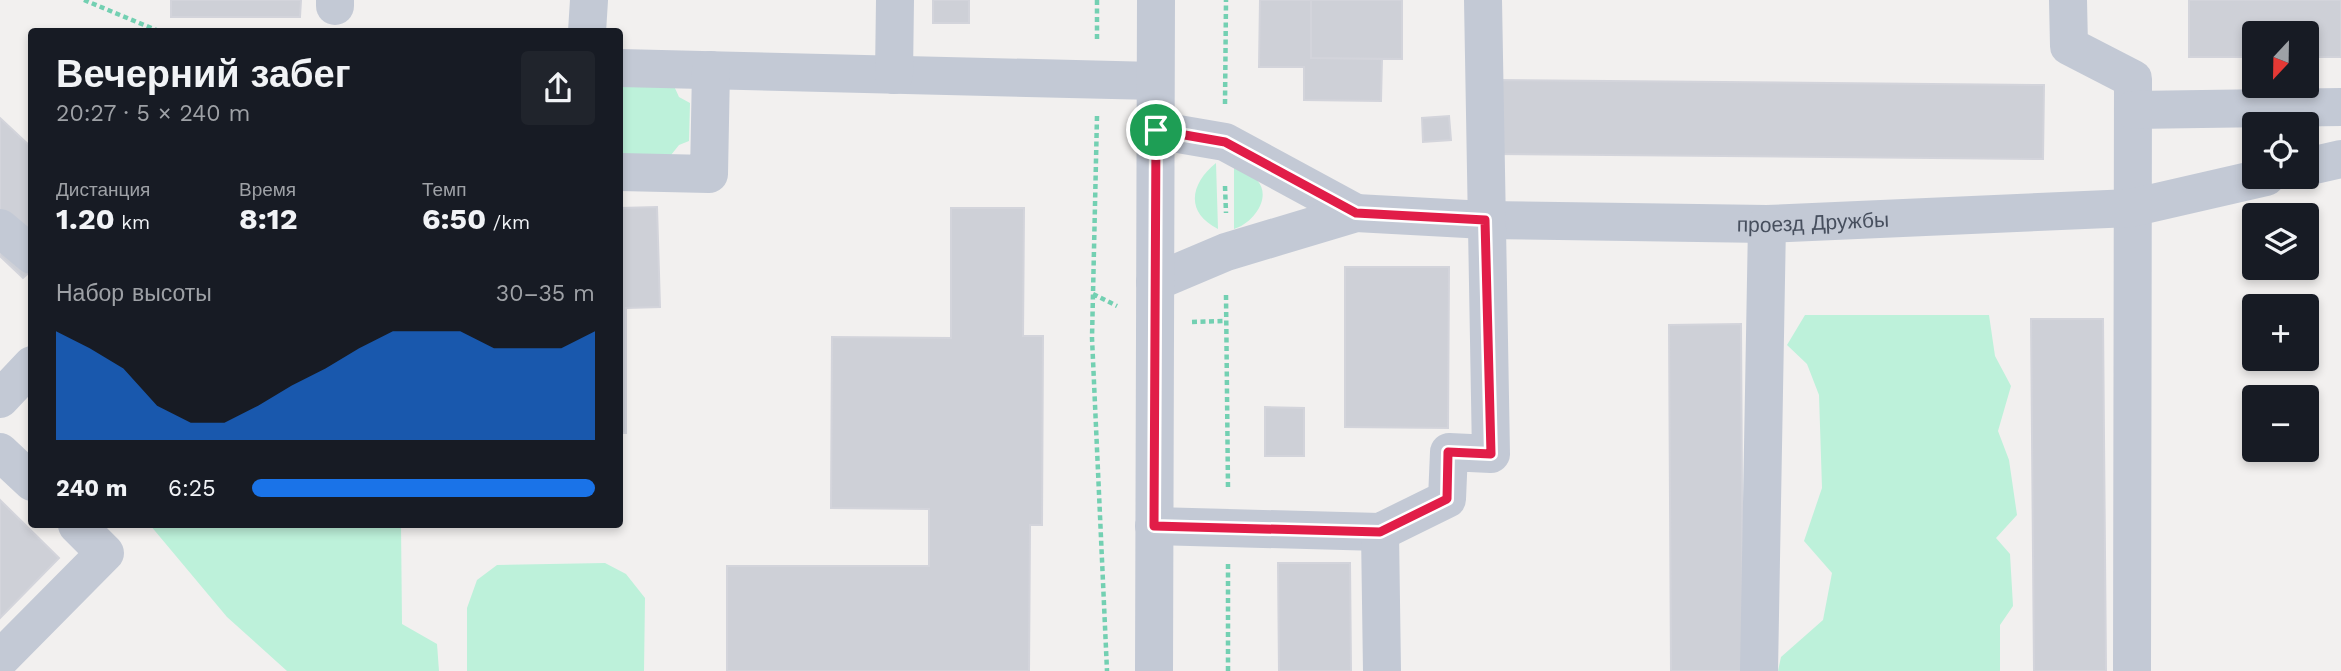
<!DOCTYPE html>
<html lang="ru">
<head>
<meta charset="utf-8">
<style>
  :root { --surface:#171b24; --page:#20242c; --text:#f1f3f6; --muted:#9ea1a6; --accent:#1a73e8 }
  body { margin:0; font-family:"Work Sans",sans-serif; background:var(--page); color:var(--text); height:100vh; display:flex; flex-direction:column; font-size:26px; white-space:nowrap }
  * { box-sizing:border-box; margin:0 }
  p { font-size:23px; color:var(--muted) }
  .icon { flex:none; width:38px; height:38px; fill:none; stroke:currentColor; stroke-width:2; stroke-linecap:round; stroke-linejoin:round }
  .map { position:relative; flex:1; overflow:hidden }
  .details { position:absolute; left:28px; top:28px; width:595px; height:500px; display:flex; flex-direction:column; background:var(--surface); border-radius:7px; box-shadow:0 4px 10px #0003 }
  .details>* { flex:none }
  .needle { width:46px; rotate:202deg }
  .buttons { position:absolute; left:2242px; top:21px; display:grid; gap:14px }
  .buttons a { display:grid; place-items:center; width:77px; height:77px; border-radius:7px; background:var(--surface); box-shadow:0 4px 10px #0003; font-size:35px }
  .pin { position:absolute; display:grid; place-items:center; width:60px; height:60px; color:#fff; margin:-30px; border:4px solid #fff; border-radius:50%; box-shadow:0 2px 7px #0007 }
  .round { display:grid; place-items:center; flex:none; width:74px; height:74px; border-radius:7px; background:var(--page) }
  .overview { display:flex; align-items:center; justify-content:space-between; height:119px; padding:0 28px }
  h1 { font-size:38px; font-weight:700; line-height:52px }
  .metrics { display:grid; grid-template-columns:repeat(3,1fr); gap:10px; height:119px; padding:7px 28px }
  .metrics div { display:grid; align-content:center }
  .metrics b { font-size:30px; font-weight:700 }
  .metrics small { font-size:19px; font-weight:400 }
  .metrics p { font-size:19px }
  .chart { height:196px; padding:14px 28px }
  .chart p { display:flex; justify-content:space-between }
  .chart svg { width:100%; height:126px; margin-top:7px; fill:var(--accent); opacity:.7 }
  ul { padding:0 28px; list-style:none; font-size:23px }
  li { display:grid; grid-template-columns:112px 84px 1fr; align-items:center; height:52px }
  li i { height:18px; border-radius:9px; background:var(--accent) }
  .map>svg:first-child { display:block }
</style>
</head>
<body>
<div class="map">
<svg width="2341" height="671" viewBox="0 0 2341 671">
  <rect width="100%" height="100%" fill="#f2f0ef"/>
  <path fill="#bdf1da" d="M620 85 674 86 679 97 690 103 689 141 679 145 671 155H620Z
    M1234 162C1241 168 1251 173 1257 180 1273 198 1252 224 1234 229Z
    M1216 163 1218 229C1184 212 1191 183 1216 163Z
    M1805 315H1989L1995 356 2011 386 1998 431 2009 460 2017 515 1996 538 2010 554 2013 606 2000 625V671H1778L1781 657 1823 620 1832 573 1804 541 1822 488 1819 395 1807 364 1787 345Z
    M150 525H401L402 624 437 644 439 671H287L227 617Z
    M605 563 626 574 645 598 644 671H467V608L477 580 497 565Z"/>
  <path fill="#ced0d7" stroke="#d3d4db" stroke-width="2" d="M171 0H301L300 17H171Z
    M933 0H969V23H933Z
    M1260 0H1311V58L1382 59 1381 101 1304 100V67H1259Z
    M1311 0H1402V59L1311 58Z
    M2189 0H2341V57H2306V33H2254V57H2189Z
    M1493 80 2044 85 2043 159 1493 154Z
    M1449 116 1451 140 1423 142 1422 118Z
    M0 118 32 148V270L23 278 0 256Z
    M657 207 660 307 626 308V433H620V208Z
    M951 208H1024L1023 336H1043L1042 525H1030L1029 671H727V566H929V509L831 508 832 337 951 338Z
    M1345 267H1449L1448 428 1345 427Z
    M2031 319H2103L2106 671H2034Z
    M1741 324 1743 671H1671L1669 325Z
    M1265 407 1304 408V456H1265Z
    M0 500 59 558 0 618Z
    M1278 563H1350L1351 671H1279Z"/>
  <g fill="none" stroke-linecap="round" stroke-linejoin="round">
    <path stroke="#73d0b2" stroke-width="4.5" stroke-dasharray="5 3.5" stroke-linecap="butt" d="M84 0 161 32
      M1097 0V40
      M1225 104 1226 0
      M1097 116 1092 338 1107 671
      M1225 186 1226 213
      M1093 294 1117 306
      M1226 295 1228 489
      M1192 322 1226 321
      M1228 671V564"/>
    <g stroke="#c3c9d5" stroke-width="38">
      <path d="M2068 0 2069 46 2133 79 2132 671"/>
      <path d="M335 6V0"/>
      <path d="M587 32 589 0"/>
      <path d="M620 68 1155 81"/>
      <path d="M894 75 895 0"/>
      <path d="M2133 110 2341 107"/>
      <path d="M1155 130 1225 142 1356 213"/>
      <path d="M2306 167 2341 159"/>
      <path d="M620 172 709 174 711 70"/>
      <path d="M0 228 32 255"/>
      <path id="s1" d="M1155 282 1226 252 1356 213 1485 220 1767 224 2131 208 2266 177"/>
      <path d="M0 399 32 365"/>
      <path d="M0 452 32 482"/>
      <path d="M1154 526 1380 532 1447 499 1449 452 1491 454 1483 0"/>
      <path d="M1380 532 1382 671"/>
      <path d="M0 659 105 553 77 525"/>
      <path d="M1154 671 1156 0"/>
      <path d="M1759 671 1767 224"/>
    </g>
  </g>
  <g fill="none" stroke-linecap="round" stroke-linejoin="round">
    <defs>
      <path id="route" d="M1156 130 1225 142 1356 213 1485 220 1491 454 1448 452 1447 499 1380 532 1154 526Z"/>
    </defs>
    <use href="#route" stroke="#fff" stroke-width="14"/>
    <use href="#route" stroke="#e11d48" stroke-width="9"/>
  </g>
  <g text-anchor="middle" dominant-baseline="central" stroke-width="5" stroke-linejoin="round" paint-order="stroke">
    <g font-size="21" fill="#474f5e" stroke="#fff">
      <text stroke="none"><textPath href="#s1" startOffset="670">проезд Дружбы</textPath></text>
    </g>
  </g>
</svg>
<div class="buttons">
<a><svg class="needle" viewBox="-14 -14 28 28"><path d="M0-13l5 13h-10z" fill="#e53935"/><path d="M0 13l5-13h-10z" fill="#9ea1a6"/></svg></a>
<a><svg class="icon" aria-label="locate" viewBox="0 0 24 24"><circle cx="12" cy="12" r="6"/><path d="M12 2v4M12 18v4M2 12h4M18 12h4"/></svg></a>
<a><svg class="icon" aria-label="layers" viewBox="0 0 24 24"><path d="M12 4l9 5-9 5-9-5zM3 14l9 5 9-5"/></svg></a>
<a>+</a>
<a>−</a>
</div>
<div class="pin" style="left:1156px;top:130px;background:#1e9e55"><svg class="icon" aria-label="arrive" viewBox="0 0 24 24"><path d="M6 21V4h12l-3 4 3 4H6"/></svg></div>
<section class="details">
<div class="overview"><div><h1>Вечерний забег</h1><p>20:27 · 5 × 240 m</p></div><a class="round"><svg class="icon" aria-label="share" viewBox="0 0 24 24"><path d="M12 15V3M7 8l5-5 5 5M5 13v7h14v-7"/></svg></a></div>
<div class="metrics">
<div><p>Дистанция</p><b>1.20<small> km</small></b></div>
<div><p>Время</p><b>8:12</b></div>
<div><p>Темп</p><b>6:50<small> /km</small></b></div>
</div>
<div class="chart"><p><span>Набор высоты</span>30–35 m</p>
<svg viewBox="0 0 160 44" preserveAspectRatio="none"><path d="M0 44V6L10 12L20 19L30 32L40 38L50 38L60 32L70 25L80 19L90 12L100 6L110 6L120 6L130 12L140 12L150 12L160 6V44z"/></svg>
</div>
<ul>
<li><b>240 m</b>6:25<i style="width:100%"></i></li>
</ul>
</section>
</div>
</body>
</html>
